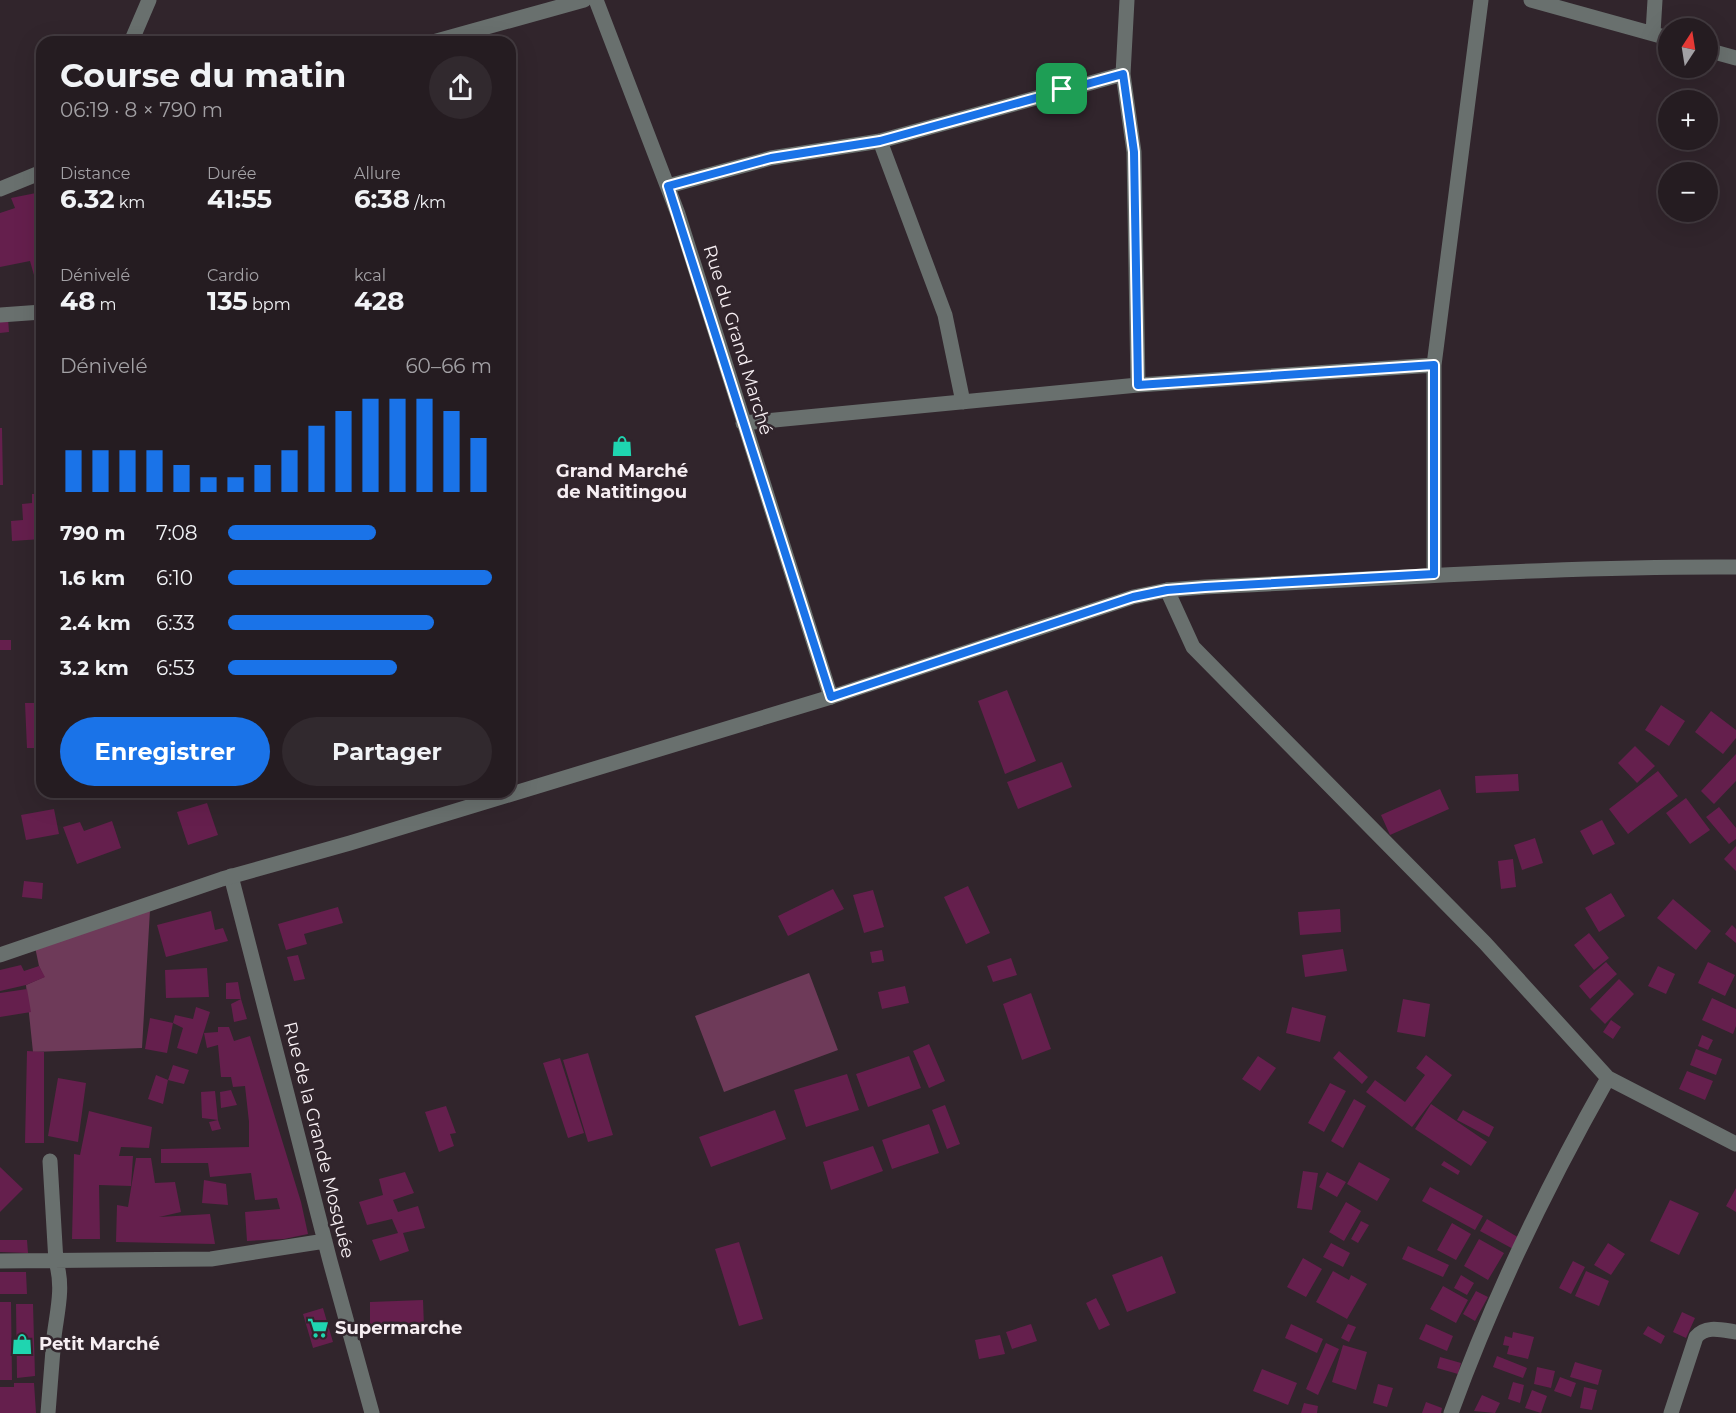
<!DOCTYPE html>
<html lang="fr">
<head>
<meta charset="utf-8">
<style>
  :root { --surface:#251c21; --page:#31292e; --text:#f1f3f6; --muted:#a3a1a5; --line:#423a3f; --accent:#1a73e8 }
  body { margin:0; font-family:Montserrat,sans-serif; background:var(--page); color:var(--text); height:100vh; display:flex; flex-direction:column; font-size:22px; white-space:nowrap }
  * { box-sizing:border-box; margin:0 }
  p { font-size:20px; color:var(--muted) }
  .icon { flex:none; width:33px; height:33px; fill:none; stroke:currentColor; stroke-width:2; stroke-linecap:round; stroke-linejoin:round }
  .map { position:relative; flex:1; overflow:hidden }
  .side { position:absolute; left:36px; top:36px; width:480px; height:762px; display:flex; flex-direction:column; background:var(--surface); border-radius:18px; box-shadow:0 6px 24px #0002,0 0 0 2px var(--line) }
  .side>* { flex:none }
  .needle { width:39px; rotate:12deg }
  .fabs { position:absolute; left:1658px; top:18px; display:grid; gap:12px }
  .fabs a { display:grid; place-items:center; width:60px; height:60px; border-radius:50%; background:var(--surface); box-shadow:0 6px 24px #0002,0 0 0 2px var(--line); font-size:30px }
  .pin { position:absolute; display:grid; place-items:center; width:51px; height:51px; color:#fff; margin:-26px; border-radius:12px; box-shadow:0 3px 9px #0006 }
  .round { display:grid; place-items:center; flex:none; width:63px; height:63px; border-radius:32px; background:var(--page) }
  .headline { display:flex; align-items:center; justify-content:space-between; height:102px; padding:0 24px }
  h1 { font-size:33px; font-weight:700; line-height:45px }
  .stats { display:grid; grid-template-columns:repeat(3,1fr); gap:9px; height:102px; padding:6px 24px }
  .stats div { display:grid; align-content:center }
  .stats b { font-size:26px; font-weight:700 }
  .stats small { font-size:16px; font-weight:400 }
  .stats p { font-size:16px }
  .chart { height:168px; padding:12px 24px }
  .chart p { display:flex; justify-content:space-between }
  .chart svg { width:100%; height:108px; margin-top:6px; stroke:var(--accent); stroke-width:6 }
  .button { display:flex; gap:12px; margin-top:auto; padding:12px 24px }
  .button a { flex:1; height:69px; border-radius:36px; background:var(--accent); color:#fff; font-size:24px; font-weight:700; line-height:69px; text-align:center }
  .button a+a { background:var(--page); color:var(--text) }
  ul { padding:0 24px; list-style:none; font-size:20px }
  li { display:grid; grid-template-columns:96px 72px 1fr; align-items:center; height:45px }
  li i { height:15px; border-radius:8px; background:var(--accent) }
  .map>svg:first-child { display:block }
</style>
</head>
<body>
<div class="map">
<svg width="1736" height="1413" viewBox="0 0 1736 1413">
  <rect width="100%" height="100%" fill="#31252c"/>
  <path fill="#6e3a59" d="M150 910 142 1048 33 1052 26 985 44 977 39 966 35 947Z
    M809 973 838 1050 724 1092 695 1016Z"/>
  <path fill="#651f4d" d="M36 193 42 213V289H38L30 261 0 267V213L15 208 11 198Z
    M0 318H8L9 332 0 333Z
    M0 428H2L3 485H0Z
    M32 494H42V539L12 541 11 521 23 520 22 504 32 503Z
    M0 640H11V650H0Z
    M36 640H42V659H36Z
    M1007 690 1036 761 1005 774 978 701Z
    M25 703H42V748H27Z
    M1661 705 1685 721 1669 746 1645 730Z
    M1711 711 1736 730V738L1723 754 1695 732Z
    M1635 746 1655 766 1637 783 1618 763Z
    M1736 754V781L1714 804 1701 791Z
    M1062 762 1072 787 1018 809 1007 782Z
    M1658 771 1678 796 1628 834 1609 809Z
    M1518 774 1519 791 1476 793 1475 776Z
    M1440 789 1449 809 1390 835 1381 815Z
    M1686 798 1710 830 1690 844 1666 813Z
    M207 803 218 835 188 845 177 812Z
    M1719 807 1736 828V839L1729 844 1706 817Z
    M54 809 59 834 26 840 21 815Z
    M1602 820 1615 844 1593 855 1580 831Z
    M112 821 121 848 77 864 63 827 80 822 84 831Z
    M1535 838 1543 863 1522 870 1514 845Z
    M1736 846V871L1724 859Z
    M1513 859 1516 887 1501 889 1498 861Z
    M24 881 43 883 42 899 22 897Z
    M968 886 990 933 966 944 944 897Z
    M833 889 844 909 788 936 778 916Z
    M873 890 884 927 864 933 853 895Z
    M1611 893 1625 916 1599 932 1585 908Z
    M1673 899 1711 931 1696 950 1657 918Z
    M338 907 343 923 304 934 307 944 286 950 278 924Z
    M1340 909 1341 932 1300 935 1298 912Z
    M211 911 215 930 223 928 228 941 166 957 157 925Z
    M1732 925 1736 929V943L1725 934Z
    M1589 933 1609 958 1594 970 1574 945Z
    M1343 949 1347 971 1305 977 1302 955Z
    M882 950 884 961 872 963 870 952Z
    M298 955 305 979 294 981 287 957Z
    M1011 958 1017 975 993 982 987 966Z
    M1606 962 1617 974 1590 999 1579 986Z
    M1708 962 1735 975 1725 996 1698 983Z
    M21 965 24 971 39 966 45 977 26 985 0 991V970Z
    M1658 966 1675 974 1666 994 1648 986Z
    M207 968 209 997 166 998 165 970Z
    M1619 979 1634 994 1605 1024 1590 1009Z
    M238 982 241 999H226V983Z
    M905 986 909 1003 882 1009 878 992Z
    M27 989 31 1012 0 1017V993Z
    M1031 993 1051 1049 1022 1060 1003 1004Z
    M1712 998 1736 1009V1026L1733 1034 1702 1020Z
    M241 999 247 1019 234 1022 231 1004Z
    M1403 999 1430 1004 1425 1037 1397 1032Z
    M196 1007 210 1012 197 1054 177 1048 183 1028 173 1023 175 1015 193 1019Z
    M1292 1007 1326 1016 1320 1042 1286 1033Z
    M150 1018 173 1023 167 1053 145 1049Z
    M1611 1020 1621 1027 1613 1039 1603 1032Z
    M218 1027H229L234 1041 250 1036 301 1202 308 1234 284 1239 247 1241 245 1212 280 1209 277 1198 255 1200 251 1173 210 1177 208 1163H161V1149L249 1147V1122L245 1086 233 1087 231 1077H221L218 1045 207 1048 204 1033 218 1032Z
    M1702 1035 1713 1040 1708 1050 1698 1046Z
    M929 1044 945 1081 929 1088 913 1051Z
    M1696 1049 1722 1059 1716 1075 1690 1065Z
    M27 1051 44 1052V1143H25Z
    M1339 1051 1368 1077 1362 1084 1333 1058Z
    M588 1053 613 1135 588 1142 563 1060Z
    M1426 1055 1452 1075 1412 1127 1366 1092 1375 1080 1405 1102 1425 1075 1416 1068Z
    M909 1056 921 1088 868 1107 856 1074Z
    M1258 1056 1276 1068 1260 1091 1242 1079Z
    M560 1058 584 1133 568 1138 543 1063Z
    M173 1065 189 1070 184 1084 168 1080Z
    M1687 1071 1713 1081 1705 1100 1679 1089Z
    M847 1074 859 1110 806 1127 794 1090Z
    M156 1075 168 1080 163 1104 148 1099Z
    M58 1078 86 1083 78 1142 48 1136Z
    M1330 1083 1346 1091 1324 1132 1308 1123Z
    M231 1090 237 1105 221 1108 220 1092Z
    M215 1091 218 1120 221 1129 212 1131 209 1122 218 1120 202 1118 201 1092Z
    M1354 1099 1366 1106 1343 1148 1331 1141Z
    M1431 1104 1487 1142 1471 1166 1415 1129Z
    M945 1105 960 1144 947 1149 932 1110Z
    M446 1106 456 1133 450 1134 454 1146 439 1152 425 1112Z
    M775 1110 786 1139 711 1167 699 1137Z
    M1463 1110 1494 1127 1489 1137 1457 1120Z
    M89 1111 152 1127 149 1148 121 1147 119 1156H133L131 1186 99 1185 100 1239H72L74 1154 80 1155Z
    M929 1124 939 1153 892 1169 882 1140Z
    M873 1146 883 1171 831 1190 823 1162Z
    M136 1158H151L155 1183 175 1182 181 1212 159 1217 210 1214 215 1244 116 1242 117 1205 128 1207Z
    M1444 1161 1460 1171 1458 1175 1441 1165Z
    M1359 1162 1390 1179 1377 1201 1347 1184Z
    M0 1167 23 1189 0 1212Z
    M1303 1171 1318 1173 1312 1210 1297 1208Z
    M405 1172 414 1193 393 1200 398 1212 418 1206 425 1228 403 1233 409 1251 380 1261 372 1240 398 1233 392 1219 367 1225 359 1202 383 1195 379 1179Z
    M1327 1172 1346 1182 1337 1197 1319 1187Z
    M204 1180 226 1184 228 1205 202 1203Z
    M1430 1187 1483 1216 1475 1230 1422 1201Z
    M1736 1188V1212L1726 1206Z
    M1670 1200 1699 1213 1679 1255 1650 1241Z
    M1346 1202 1361 1211 1344 1241 1329 1232Z
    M1487 1219 1521 1239 1515 1250 1480 1231Z
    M1361 1221 1369 1225 1358 1243 1351 1239Z
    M1452 1223 1471 1234 1456 1260 1437 1250Z
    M1479 1239 1504 1253 1488 1280 1464 1266Z
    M0 1240H27L28 1253 0 1252Z
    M739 1242 763 1319 739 1326 715 1249Z
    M1331 1243 1350 1253 1343 1267 1323 1257Z
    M1608 1243 1625 1254 1611 1275 1594 1265Z
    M1408 1246 1449 1265 1443 1277 1402 1259Z
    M1162 1256 1176 1293 1127 1312 1112 1275Z
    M1303 1258 1322 1269 1306 1297 1287 1287Z
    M1573 1261 1585 1267 1571 1294 1559 1288Z
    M1333 1271 1349 1280 1351 1275 1367 1284 1347 1319 1316 1302Z
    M1586 1271 1609 1281 1599 1306 1575 1296Z
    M0 1272H26L27 1294H0Z
    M1461 1275 1474 1283 1467 1295 1454 1288Z
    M1443 1286 1468 1300 1456 1323 1430 1309Z
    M1476 1291 1488 1297 1475 1321 1463 1314Z
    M1096 1298 1110 1325 1099 1330 1086 1303Z
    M423 1300 424 1327 370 1328V1302Z
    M0 1302H11L12 1380H0Z
    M16 1304H33L35 1376 17 1378Z
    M323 1308 333 1342 313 1348 303 1314Z
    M1682 1312 1695 1318 1686 1338 1673 1332Z
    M1031 1324 1037 1341 1012 1349 1006 1332Z
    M1291 1324 1323 1339 1317 1353 1285 1338Z
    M1348 1324 1356 1327 1349 1342 1341 1338Z
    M1426 1324 1453 1336 1447 1351 1419 1339Z
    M1648 1326 1665 1336 1661 1344 1643 1334Z
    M1513 1332 1534 1337 1528 1359 1507 1354 1509 1346 1503 1345 1505 1336 1512 1338Z
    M1000 1335 1005 1354 979 1359 975 1340Z
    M1326 1343 1339 1349 1318 1395 1306 1389Z
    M1343 1345 1367 1352 1356 1390 1332 1382Z
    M1497 1356 1527 1368 1523 1378 1493 1367Z
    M1440 1357 1461 1363 1458 1374 1437 1368Z
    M1575 1362 1602 1370 1598 1385 1570 1377Z
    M1537 1367 1555 1371 1551 1388 1534 1384Z
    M1262 1369 1297 1383 1288 1405 1253 1391Z
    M1560 1377 1576 1383 1571 1397 1554 1391Z
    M1513 1382 1524 1385 1520 1403 1508 1399Z
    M14 1383H34L36 1413H0V1387H14Z
    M1378 1384 1393 1388 1387 1407 1373 1403Z
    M1584 1387 1597 1390 1592 1410 1580 1408Z
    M1532 1390 1547 1396 1541 1413 1525 1408Z
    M1482 1395 1500 1403 1495 1413 1474 1411Z
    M1426 1402 1442 1408 1441 1413H1422Z
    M1304 1403 1318 1406 1317 1413H1301Z"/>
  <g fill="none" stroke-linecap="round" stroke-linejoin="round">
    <path stroke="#69706e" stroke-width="15" d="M596 0 678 214 831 697
      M1531 0 1668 38
      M1653 33 1655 0
      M131 42 149 0
      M433 42 584 0
      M1707 50 1736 58
      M1123 74 1134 152 1138 385
      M880 141 945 315 963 402
      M668 186 771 158 880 141 1123 74 1127 0
      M0 189 42 172
      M0 315 42 312
      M743 423 1138 385 1434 365
      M1434 574V365L1481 0
      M1167 590 1193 647 1485 943 1608 1078 1736 1144
      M231 876 330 1261 372 1413
      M0 1261 211 1259 325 1241
      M48 1413C50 1388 52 1362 54 1337 57 1312 64 1287 56 1262L50 1161
      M1451 1413C1493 1297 1547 1186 1608 1078
      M1671 1413 1696 1337C1706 1325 1722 1330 1736 1332"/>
    <path stroke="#69706e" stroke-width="15" d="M0 955 222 879 350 843 831 697 1133 597 1167 590 1205 587C1382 579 1559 566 1736 567"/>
  </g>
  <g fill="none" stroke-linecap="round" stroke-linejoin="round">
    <defs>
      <path id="route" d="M1123 74 1134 152 1138 385 1434 365V574L1205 587 1167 590 1133 597 831 697 668 186 771 158 880 141Z"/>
    </defs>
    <use href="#route" stroke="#fff" stroke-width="12"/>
    <use href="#route" stroke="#1a73e8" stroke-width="8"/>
  </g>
  <defs>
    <symbol id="shop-bare" viewBox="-9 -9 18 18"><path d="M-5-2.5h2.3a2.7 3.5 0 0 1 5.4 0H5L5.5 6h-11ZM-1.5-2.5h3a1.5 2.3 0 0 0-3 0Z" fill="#1fd5b0" stroke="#31252c" stroke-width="2.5" paint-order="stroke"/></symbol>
    <symbol id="supermarket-bare" viewBox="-9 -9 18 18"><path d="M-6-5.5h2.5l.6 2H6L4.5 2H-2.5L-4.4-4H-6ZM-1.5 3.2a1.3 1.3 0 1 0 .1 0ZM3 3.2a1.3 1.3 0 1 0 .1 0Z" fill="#1fd5b0" stroke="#31252c" stroke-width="2.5" paint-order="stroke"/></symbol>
  </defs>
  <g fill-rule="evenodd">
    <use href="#shop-bare" x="607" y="431" width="30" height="30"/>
    <use href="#supermarket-bare" x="303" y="1313" width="30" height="30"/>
    <use href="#shop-bare" x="7" y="1329" width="30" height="30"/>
  </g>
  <g text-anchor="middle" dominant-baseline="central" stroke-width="5" stroke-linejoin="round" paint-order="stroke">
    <g font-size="18" fill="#f7eff3" stroke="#31252c">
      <text transform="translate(738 340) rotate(73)">Rue du Grand Marché</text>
      <text transform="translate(319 1140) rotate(76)">Rue de la Grande Mosquée</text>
    </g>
    <g font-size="18" font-weight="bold" fill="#f7eff3" stroke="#31252c" text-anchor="start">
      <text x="622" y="471" text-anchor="middle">Grand Marché<tspan x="622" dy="21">de Natitingou</tspan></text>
      <text x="335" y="1328">Supermarche</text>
      <text x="39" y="1344">Petit Marché</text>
    </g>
  </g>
</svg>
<div class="fabs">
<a><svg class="needle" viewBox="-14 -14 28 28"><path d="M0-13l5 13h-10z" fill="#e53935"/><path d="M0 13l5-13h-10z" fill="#a3a1a5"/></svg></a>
<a>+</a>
<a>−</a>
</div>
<div class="pin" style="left:1062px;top:89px;background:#1e9e55"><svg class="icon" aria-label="arrive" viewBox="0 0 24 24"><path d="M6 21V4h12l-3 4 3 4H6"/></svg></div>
<section class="side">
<div class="headline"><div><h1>Course du matin</h1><p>06:19 · 8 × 790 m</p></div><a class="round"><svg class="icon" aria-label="share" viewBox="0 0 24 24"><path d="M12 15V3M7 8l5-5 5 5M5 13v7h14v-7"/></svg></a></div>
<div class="stats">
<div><p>Distance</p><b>6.32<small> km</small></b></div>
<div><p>Durée</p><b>41:55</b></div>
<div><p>Allure</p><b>6:38<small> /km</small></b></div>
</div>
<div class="stats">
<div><p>Dénivelé</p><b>48<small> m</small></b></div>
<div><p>Cardio</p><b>135<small> bpm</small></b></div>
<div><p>kcal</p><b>428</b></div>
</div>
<div class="chart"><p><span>Dénivelé</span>60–66 m</p>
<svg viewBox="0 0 160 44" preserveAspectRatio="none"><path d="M5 44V27M15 44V27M25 44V27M35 44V27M45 44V33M55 44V38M65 44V38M75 44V33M85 44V27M95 44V17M105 44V11M115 44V6M125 44V6M135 44V6M145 44V11M155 44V22"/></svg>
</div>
<ul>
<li><b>790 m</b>7:08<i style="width:56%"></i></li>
<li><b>1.6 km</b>6:10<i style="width:100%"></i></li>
<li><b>2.4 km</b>6:33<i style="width:78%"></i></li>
<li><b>3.2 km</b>6:53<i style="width:64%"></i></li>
</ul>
<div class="button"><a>Enregistrer</a><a>Partager</a></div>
</section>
</div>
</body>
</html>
